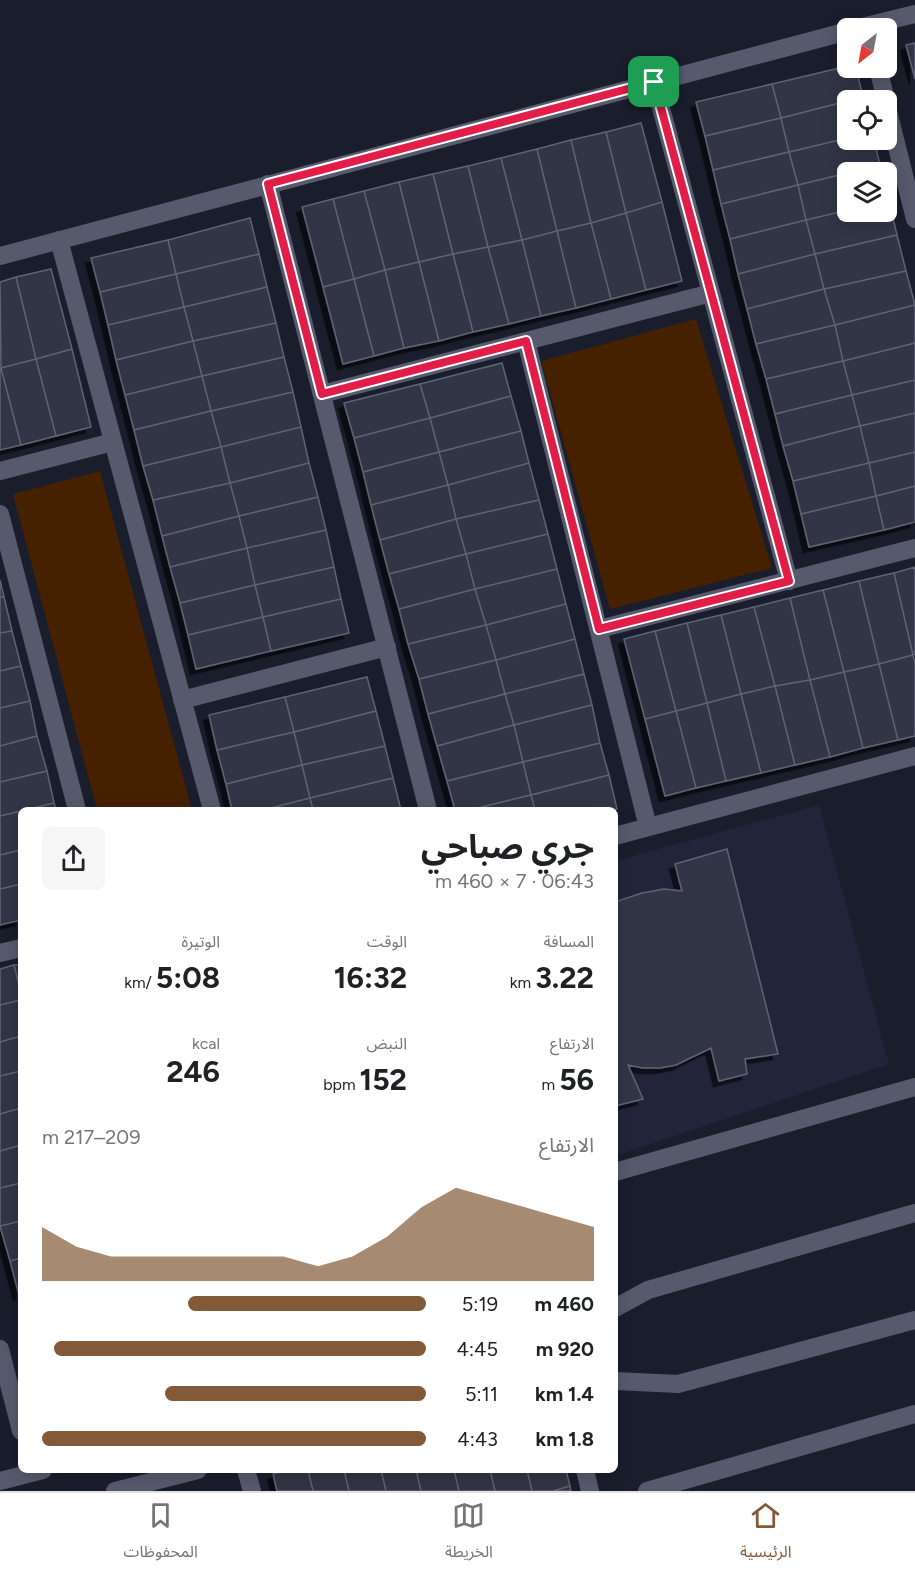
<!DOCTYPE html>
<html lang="ar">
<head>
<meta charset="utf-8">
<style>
  :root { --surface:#fff; --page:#f6f6f6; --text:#202124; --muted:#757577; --line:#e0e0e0; --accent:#825a37 }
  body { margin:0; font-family:Figtree,"Noto Sans Arabic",sans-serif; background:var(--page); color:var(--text); direction:rtl; height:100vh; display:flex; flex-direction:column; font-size:22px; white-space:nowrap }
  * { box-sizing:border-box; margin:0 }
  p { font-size:20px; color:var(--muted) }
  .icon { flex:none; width:33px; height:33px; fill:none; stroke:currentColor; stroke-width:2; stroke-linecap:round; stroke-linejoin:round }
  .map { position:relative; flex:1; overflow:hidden; direction:ltr }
  .drawer { position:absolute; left:18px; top:807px; width:600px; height:666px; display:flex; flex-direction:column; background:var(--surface); border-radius:9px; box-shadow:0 3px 15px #0003; direction:rtl }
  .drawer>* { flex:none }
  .needle { width:39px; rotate:211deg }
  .buttons { position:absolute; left:837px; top:18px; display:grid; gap:12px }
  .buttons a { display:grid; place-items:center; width:60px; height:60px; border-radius:9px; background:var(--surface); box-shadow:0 3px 15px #0003; font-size:30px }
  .pin { position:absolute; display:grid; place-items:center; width:51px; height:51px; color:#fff; margin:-26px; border-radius:12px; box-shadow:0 3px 9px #0006 }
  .round { display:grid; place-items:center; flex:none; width:63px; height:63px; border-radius:9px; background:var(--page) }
  .summary { display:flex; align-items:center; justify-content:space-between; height:102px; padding:0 24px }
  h1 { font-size:33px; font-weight:700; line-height:45px }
  .figures { display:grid; grid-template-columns:repeat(3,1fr); gap:9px; height:102px; padding:6px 24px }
  .figures div { display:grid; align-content:center }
  .figures b { font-size:30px; font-weight:700 }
  .figures small { font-size:16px; font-weight:400 }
  .figures p { font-size:16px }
  .chart { height:168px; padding:12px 24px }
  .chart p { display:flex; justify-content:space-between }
  .chart svg { width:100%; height:108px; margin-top:6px; fill:var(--accent); opacity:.7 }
  ul { padding:0 24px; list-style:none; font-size:20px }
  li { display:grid; grid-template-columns:96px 72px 1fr; align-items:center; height:45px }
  li i { height:15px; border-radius:8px; background:var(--accent) }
  .tab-bar { display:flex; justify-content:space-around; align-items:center; height:84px; border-top:2px solid var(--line); background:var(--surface); font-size:16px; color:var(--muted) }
  .tab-bar a { display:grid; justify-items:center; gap:3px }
  .tab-bar .active { color:var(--accent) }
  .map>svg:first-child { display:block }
</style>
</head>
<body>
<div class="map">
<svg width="915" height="1491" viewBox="0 0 915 1491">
  <defs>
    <filter id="shadow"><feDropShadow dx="-5.5" dy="5.5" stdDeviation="0" flood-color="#0009"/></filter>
  </defs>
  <rect width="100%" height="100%" fill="#1a1d2c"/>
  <path fill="#22253a" d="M819 805 889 1064 615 1156V861Z"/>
  <path fill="#452100" d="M696 319 772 568 610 609 541 361Z
    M100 471 192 810H97L13 494Z"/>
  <path fill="#313444" stroke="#606375" stroke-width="1.5" filter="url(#shadow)" d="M915 43V79L906 45Z
    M848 66V68H856L863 97 781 118 772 84Z
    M772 84 781 118 705 136 696 102Z
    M848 101V138L789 152 781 118Z
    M781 118 789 152 713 170 705 136Z
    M641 123 662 202 626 213 606 132Z
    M606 132 626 213 591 223 571 140Z
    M848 138 874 140 880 165 798 185 789 152Z
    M571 140 591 223 557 231 537 149Z
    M537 149 557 231 522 240 501 158Z
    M789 152 798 185 721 204 713 170Z
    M501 158 522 240 488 247 468 166Z
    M880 165 882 172H848Z
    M468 166 488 247 453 254 433 174Z
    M848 173V210L806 220 798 185Z
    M433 174 453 254 419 262 399 182Z
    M399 182 419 262 385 270 364 191Z
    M798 185 806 220 730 239 721 204Z
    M364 191 385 270 354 279 333 199Z
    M333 199 354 279 323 287 302 207Z
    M886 201H889L897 235 815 254 806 220 848 210 886 212Z
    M662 202 682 281 646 290 626 213Z
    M626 213 646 290 611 299 591 223Z
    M250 218 259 254 176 274 168 240Z
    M806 220 815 254 738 274 730 239Z
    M591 223 611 299 576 308 557 231Z
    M557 231 576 308 541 316 522 240Z
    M897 235 906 271 824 289 815 254Z
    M168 240 176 274 100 292 91 258Z
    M522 240 541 316 509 324 488 247Z
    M488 247 509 324 473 332 453 254Z
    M259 254 267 287 184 307 176 274Z
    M453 254 473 332 439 341 419 262Z
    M815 254 824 289 747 309 738 274Z
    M419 262 439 341 404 348 385 270Z
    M51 269 72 349 36 359 16 277Z
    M385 270 404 348 374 356 354 279Z
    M906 271 915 305 835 325 824 289Z
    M176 274 184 307 108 325 100 292Z
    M16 277 36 359 1 368 0 282Z
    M354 279 374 356 343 364 323 287Z
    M267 287 276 323 193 341 184 307Z
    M824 289 835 325 756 344 747 309Z
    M915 305V343L843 361 835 325Z
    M184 307 193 341 116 360 108 325Z
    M276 323 284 357 202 376 193 341Z
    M835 325 843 361 766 379 756 344Z
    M193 341 202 376 125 395 116 360Z
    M915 343V380L852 395 843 361Z
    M72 349 91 427 56 436 36 359Z
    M284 357 293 392 211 411 202 376Z
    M36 359 56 436 21 445 1 368Z
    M843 361 852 395 775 414 766 379Z
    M502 363 511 396 430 418 420 384Z
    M1 368 21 445 0 450V369Z
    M202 376 211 411 134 430 125 395Z
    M915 380V413L860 426 852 395Z
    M420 384 430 418 354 438 344 403Z
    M293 392 301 427 221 447 211 411Z
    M852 395 860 426 783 446 775 414Z
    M511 396 521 431 439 452 430 418Z
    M211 411 221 447 143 466 134 430Z
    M915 413V452L869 463 860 426Z
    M430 418 439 452 363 472 354 438Z
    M860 426 869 463 793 481 783 446Z
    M301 427 309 463 230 483 221 447Z
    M521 431 529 463 448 485 439 452Z
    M221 447 230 483 153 500 143 466Z
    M439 452 448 485 371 505 363 472Z
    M915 452V486L876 496 869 463Z
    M309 463 318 497 239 516 230 483Z
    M529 463 539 500 456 519 448 485Z
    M869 463 876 496 801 514 793 481Z
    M230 483 239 516 162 536 153 500Z
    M448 485 456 519 380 540 371 505Z
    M915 486V522L884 530 876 496Z
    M876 496 884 530 809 547 801 514Z
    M318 497 326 530 247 548 239 516Z
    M539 500 548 534 466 554 456 519Z
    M239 516 247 548 170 567 162 536Z
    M456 519 466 554 389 574 380 540Z
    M326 530 334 567 255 585 247 548Z
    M548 534 557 569 475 589 466 554Z
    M247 548 255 585 180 603 170 567Z
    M466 554 475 589 399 609 389 574Z
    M334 567 341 599 263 617 255 585Z
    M915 567V654L913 655 894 573Z
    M557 569 566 604 486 625 475 589Z
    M894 573 913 655 879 664 859 581Z
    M0 580 4 597H0Z
    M859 581 879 664 844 672 823 590Z
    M255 585 263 617 188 635 180 603Z
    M475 589 486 625 408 644 399 609Z
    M823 590 844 672 810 680 790 598Z
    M0 597H4L12 631 0 633Z
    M790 598 810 680 775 686 754 607Z
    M341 599 349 633 271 651 263 617Z
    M566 604 575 639 496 660 486 625Z
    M754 607 775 686 741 694 721 615Z
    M721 615 741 694 707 703 687 623Z
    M263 617 271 651 196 669 188 635Z
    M687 623 707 703 676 711 655 631Z
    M486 625 496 660 419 679 408 644Z
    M12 631 21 666 0 671V633Z
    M655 631 676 711 645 719 624 639Z
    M575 639 584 674 505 694 496 660Z
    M913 655 915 663V736L898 740 879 664Z
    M496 660 505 694 428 714 419 679Z
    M879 664 898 740 863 748 844 672Z
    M21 666 30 701 0 708V671Z
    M844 672 863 748 830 757 810 680Z
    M584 674 592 705 514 725 505 694Z
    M367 677 376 711 294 732 285 697Z
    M810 680 830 757 795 765 775 686Z
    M775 686 795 765 761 773 741 694Z
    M505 694 514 725 437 746 428 714Z
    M741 694 761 773 726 781 707 703Z
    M285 697 294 732 217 750 209 715Z
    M30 701 37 736 0 746V708Z
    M707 703 726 781 696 788 676 711Z
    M592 705 600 743 523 762 514 725Z
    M376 711 385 746 302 765 294 732Z
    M676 711 696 788 665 796 645 719Z
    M514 725 523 762 447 781 437 746Z
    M294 732 302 765 226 784 217 750Z
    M37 736 47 771 0 782V746Z
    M600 743 609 775 531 795 523 762Z
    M385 746 393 778 310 798 302 765Z
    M523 762 531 795 469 810H455L447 781Z
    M302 765 310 798 263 810H232L226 784Z
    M47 771 54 803 0 816V782Z
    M609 775 617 809 535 810 531 795Z
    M393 778 401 810H313L310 798Z
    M531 795 535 810H469Z
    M310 798 313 810H263Z
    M54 803 56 810H25Z
    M21 811V850L0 855V816Z
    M727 849 778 1054 745 1059 747 1074 719 1081 711 1048 676 1065 660 1068H643L628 1065 643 1099 615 1106V902L642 893 664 889 682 891 675 864Z
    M21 850V884L0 889V855Z
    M21 884V920L0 925V889Z
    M21 964V993L14 965Z
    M14 965 21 993V1000L0 1005V969Z
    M21 1000V1036L0 1042V1005Z
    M21 1036V1071L0 1076V1042Z
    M21 1071V1108L0 1114V1076Z
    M21 1108V1145L0 1151V1114Z
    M21 1145V1183L0 1188V1151Z
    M21 1183V1221L0 1226V1188Z
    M21 1221V1258L10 1261 0 1226Z
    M21 1258V1295H19L10 1261Z
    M288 1470H308L313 1491H277L273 1474Z
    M308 1470H344L349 1491H313Z
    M344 1470H381L386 1491H349Z
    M381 1470H416L421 1491H386Z
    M416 1470H454L459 1491H421Z
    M454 1470H490L495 1491H459Z
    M490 1470H527L532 1491H495Z
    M527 1470H566L570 1486 553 1491H532Z
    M570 1486 571 1491H553Z"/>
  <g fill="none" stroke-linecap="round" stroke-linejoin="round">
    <path stroke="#575a6c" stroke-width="18" d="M858 28 915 14
      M878 68 886 100
      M654 82 789 581
      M886 103 915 219
      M268 184 428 810
      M59 240 212 810
      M0 256 848 31
      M526 341 648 827
      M322 394 711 293
      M0 471 113 442
      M0 514 77 810
      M599 629 915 548
      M182 700 387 647
      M615 836 915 756
      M0 953 21 948
      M615 1172 915 1087
      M0 1349 21 1431
      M246 1470 252 1491
      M585 1470 590 1491
      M647 1491 915 1414"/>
    <path stroke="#575a6c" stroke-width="18" d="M615 1308 648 1290 915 1213
      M615 1381 678 1384 915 1320
      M0 1481 43 1470
      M115 1491 198 1470"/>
  </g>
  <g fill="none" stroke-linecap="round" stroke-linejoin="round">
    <defs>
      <path id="route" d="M654 82 789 581 599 629 526 341 322 394 268 184Z"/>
    </defs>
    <use href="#route" stroke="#fff" stroke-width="12"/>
    <use href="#route" stroke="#e11d48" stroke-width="8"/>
  </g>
</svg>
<div class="buttons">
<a><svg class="needle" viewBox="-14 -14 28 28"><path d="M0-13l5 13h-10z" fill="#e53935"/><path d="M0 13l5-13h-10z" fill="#757577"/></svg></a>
<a><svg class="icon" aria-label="locate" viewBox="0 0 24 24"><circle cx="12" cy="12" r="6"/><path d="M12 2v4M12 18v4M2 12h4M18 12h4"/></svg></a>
<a><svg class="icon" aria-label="layers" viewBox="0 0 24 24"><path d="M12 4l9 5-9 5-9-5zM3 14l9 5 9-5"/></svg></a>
</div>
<div class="pin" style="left:654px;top:82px;background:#1e9e55"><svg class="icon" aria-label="arrive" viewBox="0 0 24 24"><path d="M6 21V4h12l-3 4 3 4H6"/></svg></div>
<section class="drawer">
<div class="summary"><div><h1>جري صباحي</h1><p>06:43 · 7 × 460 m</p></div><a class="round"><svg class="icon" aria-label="share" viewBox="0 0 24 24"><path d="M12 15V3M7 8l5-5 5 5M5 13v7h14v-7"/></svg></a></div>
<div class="figures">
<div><p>المسافة</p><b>3.22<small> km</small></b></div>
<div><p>الوقت</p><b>16:32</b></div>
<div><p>الوتيرة</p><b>5:08<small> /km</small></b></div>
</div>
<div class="figures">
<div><p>الارتفاع</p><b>56<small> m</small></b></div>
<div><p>النبض</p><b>152<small> bpm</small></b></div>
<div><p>kcal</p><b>246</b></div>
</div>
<div class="chart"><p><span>الارتفاع</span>209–217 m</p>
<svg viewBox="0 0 160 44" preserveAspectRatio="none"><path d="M0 44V22L10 30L20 34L30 34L40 34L50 34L60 34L70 34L80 38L90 34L100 26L110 14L120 6L130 10L140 14L150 18L160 22V44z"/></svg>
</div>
<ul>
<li><b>460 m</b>5:19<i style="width:62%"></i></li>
<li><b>920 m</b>4:45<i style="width:97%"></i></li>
<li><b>1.4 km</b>5:11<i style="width:68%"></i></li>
<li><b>1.8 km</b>4:43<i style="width:100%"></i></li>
</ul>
</section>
</div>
<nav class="tab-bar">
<a class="active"><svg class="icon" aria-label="home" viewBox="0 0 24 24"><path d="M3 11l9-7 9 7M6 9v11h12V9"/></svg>الرئيسية</a>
<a><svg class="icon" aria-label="map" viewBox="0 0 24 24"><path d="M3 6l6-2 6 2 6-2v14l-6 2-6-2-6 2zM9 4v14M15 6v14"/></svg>الخريطة</a>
<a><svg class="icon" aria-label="saved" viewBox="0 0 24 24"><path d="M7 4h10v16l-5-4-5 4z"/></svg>المحفوظات</a>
</nav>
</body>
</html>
